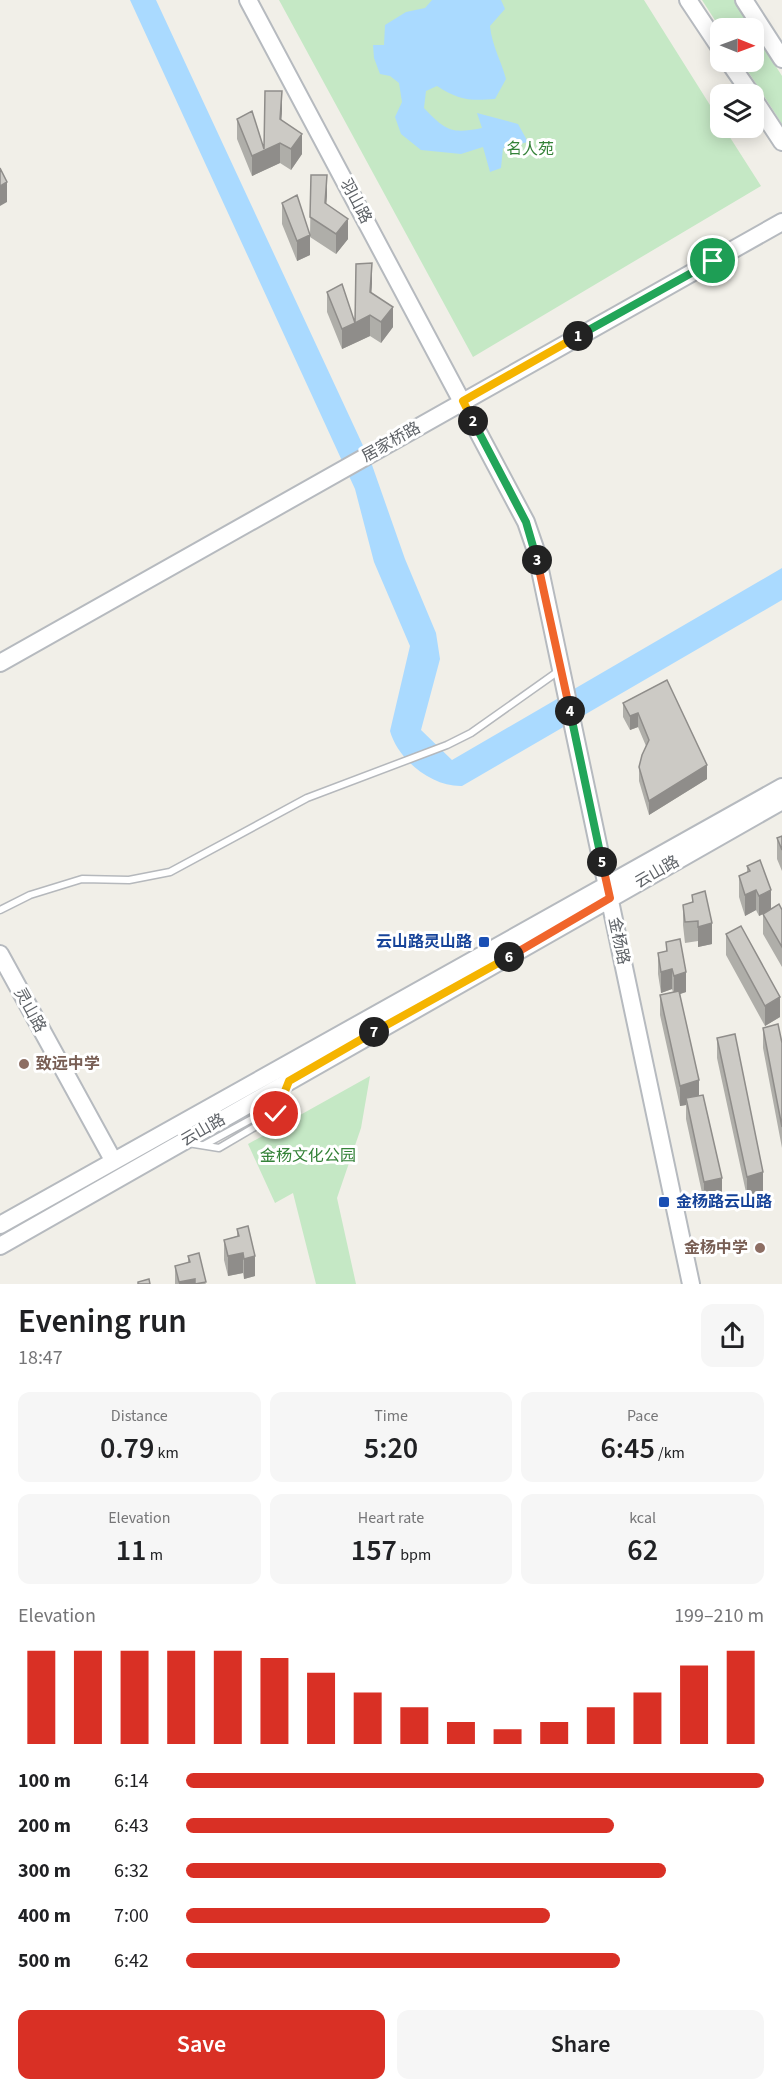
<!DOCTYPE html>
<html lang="en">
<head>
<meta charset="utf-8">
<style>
  :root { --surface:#fff; --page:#f6f6f6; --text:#202124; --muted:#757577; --accent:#d93025 }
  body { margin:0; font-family:"Source Sans 3","Noto Sans SC",sans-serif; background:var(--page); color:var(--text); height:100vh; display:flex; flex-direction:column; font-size:22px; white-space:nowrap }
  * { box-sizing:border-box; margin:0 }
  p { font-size:20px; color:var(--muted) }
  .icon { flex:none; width:33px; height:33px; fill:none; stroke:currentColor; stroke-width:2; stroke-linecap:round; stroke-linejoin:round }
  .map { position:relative; height:1284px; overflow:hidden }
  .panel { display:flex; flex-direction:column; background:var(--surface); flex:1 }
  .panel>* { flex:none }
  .needle { width:39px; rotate:91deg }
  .tools { position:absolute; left:710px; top:18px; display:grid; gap:12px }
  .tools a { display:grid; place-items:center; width:54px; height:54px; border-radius:12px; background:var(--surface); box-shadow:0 3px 15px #0003; font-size:30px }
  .pin { position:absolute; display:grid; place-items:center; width:51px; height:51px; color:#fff; margin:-26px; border:3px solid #fff; border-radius:50%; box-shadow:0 2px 6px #0007 }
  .km { position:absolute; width:30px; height:30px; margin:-15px; border-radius:50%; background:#222; color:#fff; font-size:16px; line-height:30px; text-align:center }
  .round { display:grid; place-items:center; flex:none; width:63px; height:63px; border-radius:12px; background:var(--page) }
  .headline { display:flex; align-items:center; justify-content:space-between; height:102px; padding:0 18px }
  h1 { font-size:33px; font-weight:600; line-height:45px }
  .figures { display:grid; grid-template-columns:repeat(3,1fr); gap:9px; height:102px; padding:6px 18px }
  .figures div { display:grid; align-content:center; border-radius:12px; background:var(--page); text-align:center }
  .figures b { font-size:30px; font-weight:600 }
  .figures small { font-size:16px; font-weight:400 }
  .figures p { font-size:16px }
  .chart { height:168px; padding:12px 18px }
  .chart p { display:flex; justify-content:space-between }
  .chart svg { width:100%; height:108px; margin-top:6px; stroke:var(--accent); stroke-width:6 }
  .primary-button { display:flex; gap:12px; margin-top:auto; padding:12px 18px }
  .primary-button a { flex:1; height:69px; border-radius:12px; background:var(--accent); color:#fff; font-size:24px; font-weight:600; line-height:69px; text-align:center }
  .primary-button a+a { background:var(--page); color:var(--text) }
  ul { padding:0 18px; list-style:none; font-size:20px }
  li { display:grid; grid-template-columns:96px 72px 1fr; align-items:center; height:45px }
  li i { height:15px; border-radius:8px; background:var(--accent) }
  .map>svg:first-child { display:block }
</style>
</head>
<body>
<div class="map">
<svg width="782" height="1284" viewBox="0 0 782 1284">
  <rect width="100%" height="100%" fill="#f1efe8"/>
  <path fill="#c5e8c5" d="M279 0H644L720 121V128H724L761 186 473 357Z
    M702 0H734L752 28H720Z
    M753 30 782 76V124L742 62H753Z
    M370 1076 361 1128 337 1198 356 1284H316L293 1193 275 1203 248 1144Z"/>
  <path fill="#aadaff" d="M130 0H156L372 465 405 559 436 633 440 659 421 730 452 760 782 568V600L462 786C432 787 398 760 390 731L410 646 374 562 355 489Z
    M432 0H501L505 9 490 26C492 46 501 60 506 79L495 99C469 101 459 100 437 86L426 91 424 108C446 131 451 134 482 128L477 113 518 124 528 142 503 148 501 168 490 172 483 147 461 154 421 150 401 134 395 117 402 102 399 83 390 76 380 74 374 58 373 45H384L385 25 406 12 425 8Z"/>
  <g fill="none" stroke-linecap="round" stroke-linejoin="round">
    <defs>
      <path id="lane" d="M0 910 30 895 82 879 129 880 170 872 307 798 447 745 471 733 560 670
        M188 1143 219 1148 277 1114 286 1089
        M204 1145 281 1103"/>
      <path id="secondary" d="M248 0 526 522 536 551 691 1284
        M688 0 720 48
        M744 0 782 59
        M729 62 751 94
        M753 98 782 142
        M0 663 782 222
        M0 954 113 1160
        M0 1225 782 787
        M0 1246 782 801"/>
    </defs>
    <use href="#lane" stroke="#b5b8bc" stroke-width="9"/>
    <use href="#secondary" stroke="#b6babf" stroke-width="20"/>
    <use href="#lane" stroke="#fff" stroke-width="6"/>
    <use href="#secondary" stroke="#fff" stroke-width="16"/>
  </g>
  <path fill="#afaea9" d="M282 111 281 120 302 154 291 170 280 163 252 176 237 139V119L264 149Z
    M311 175 327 195 326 204 348 239 336 254 310 237Z
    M282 203 310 255 297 261 282 224Z
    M372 284 371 293 393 327 381 343 370 336 355 343Z
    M327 292 355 343 342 349 327 312Z
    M667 680 707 779 649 815 639 781V767L646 746 638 727 630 730 623 717V703Z
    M782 836V871L777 859V838Z
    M747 866 771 909 782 910V967L763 934V914L759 916 756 910 745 916 739 897V876L747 873Z
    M692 895 712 944 698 947V941L685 943 683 925V905L692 902Z
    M726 934 780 1017 765 1026 726 955Z
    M666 942 686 992 680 994 699 1096 722 1198 704 1202 686 1119V1105L680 1106 660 1015V995L673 992 672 989 661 993 658 974V953L666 951Z
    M763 1028 782 1043V1148L763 1048Z
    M717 1038 763 1193 747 1197 717 1058Z
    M237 1229 255 1276 244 1279 243 1273 228 1276 224 1260V1240L237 1236Z
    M188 1256 206 1284H175V1266L188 1263Z"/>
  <path fill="#8f8d8a" d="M282 91V111L280 139V119Z
    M302 134V154L291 170V149Z
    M280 143V163L252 176V156Z
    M327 175V195L325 224V203Z
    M7 182V202L0 206V186Z
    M348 219V239L336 254V234Z
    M310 235V255L297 261V241Z
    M372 263V284L370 312V292Z
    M393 307V327L381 343V322Z
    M370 315V336L355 343V323Z
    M355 323V343L342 349V329Z
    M638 713V727L630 730V716Z
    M707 765V779L649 815V801Z
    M756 890V910L745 916V895Z
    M771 890V910L759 916V896Z
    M712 923V944L698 947V927Z
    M672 969V989L661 993V972Z
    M686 972V992L674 996V976Z
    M780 997V1017L765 1026V1006Z
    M699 1080V1101L686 1098V1105L680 1106V1086Z
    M763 1172V1193L747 1197V1177Z
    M722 1178V1198L704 1202V1182Z
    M243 1253V1273L228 1276V1256Z
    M255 1256V1276L244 1279V1259Z
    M195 1279V1284H179V1282Z"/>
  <path fill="#cccac5" stroke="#8f8d8a" stroke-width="1.5" d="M265 91H282L280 119 302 134 291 149 280 143 252 156 237 119 252 111 264 149Z
    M0 168 7 182 0 186Z
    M311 175H327L325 203 348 219 336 234 310 217Z
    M297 195 310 235 297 241 282 203Z
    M372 263 370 292 393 307 381 322 370 315 355 323 356 264Z
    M342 284 355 323 342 329 327 292Z
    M667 680 707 765 649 801 639 767 642 755 649 740 638 713 630 716 623 703Z
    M782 836V850L777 838Z
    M760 860 771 890 759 896 756 890 745 895 739 876 750 871 747 866Z
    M705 891 712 923 698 927V921L685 922 683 905 693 902 692 895Z
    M779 904 782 910V947L763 914Z
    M741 926 780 997 765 1006 726 934Z
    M680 939 686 972 674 976 672 969 661 972 658 953 667 951 666 942Z
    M679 991 699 1080 680 1086 660 995Z
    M778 1024 782 1043V1127L763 1028Z
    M735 1034 763 1172 747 1177 717 1038Z
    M703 1095 722 1178 704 1182 686 1098Z
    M248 1226 255 1256 244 1259 243 1253 228 1256 224 1240 239 1236 237 1229Z
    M199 1253 206 1282 195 1284V1279L179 1282 175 1266 190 1262 188 1256Z
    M149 1279 150 1284H138V1282Z"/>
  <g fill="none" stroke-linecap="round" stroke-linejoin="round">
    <defs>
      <path id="split-1" d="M578 336 713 261"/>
      <path id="split-2" d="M473 421 463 401 578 336"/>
      <path id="split-3" d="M473 421 526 522 537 560"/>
      <path id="split-4" d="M537 560 570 711"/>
      <path id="split-5" d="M570 711 602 862"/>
      <path id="split-6" d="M509 957 610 898 602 862"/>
      <path id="split-7" d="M374 1032 509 957"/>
      <path id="split-8" d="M276 1114 289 1081 374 1032"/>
    </defs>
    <use href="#split-1" stroke="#fff" stroke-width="12"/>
    <use href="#split-2" stroke="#fff" stroke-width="12"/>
    <use href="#split-3" stroke="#fff" stroke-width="12"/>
    <use href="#split-4" stroke="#fff" stroke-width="12"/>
    <use href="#split-5" stroke="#fff" stroke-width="12"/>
    <use href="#split-6" stroke="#fff" stroke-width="12"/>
    <use href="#split-7" stroke="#fff" stroke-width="12"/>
    <use href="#split-8" stroke="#fff" stroke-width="12"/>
    <use href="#split-1" stroke="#22a559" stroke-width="8"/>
    <use href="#split-2" stroke="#f5b400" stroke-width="8"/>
    <use href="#split-3" stroke="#22a559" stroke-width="8"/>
    <use href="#split-4" stroke="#f0652b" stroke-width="8"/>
    <use href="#split-5" stroke="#22a559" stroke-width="8"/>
    <use href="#split-6" stroke="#f0652b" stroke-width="8"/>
    <use href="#split-7" stroke="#f5b400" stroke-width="8"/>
    <use href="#split-8" stroke="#f5b400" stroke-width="8"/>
  </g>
  <g fill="#1a4fb4" stroke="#fff" stroke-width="2">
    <rect x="478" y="936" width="12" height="12" rx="3"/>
    <rect x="658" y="1196" width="12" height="12" rx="3"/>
  </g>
  <g fill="#8d6e63" stroke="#fff" stroke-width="2">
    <circle cx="24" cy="1064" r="6"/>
    <circle cx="760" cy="1248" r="6"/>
  </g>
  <g text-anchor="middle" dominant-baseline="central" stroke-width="6" stroke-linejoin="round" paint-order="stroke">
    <g font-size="16" fill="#348238" stroke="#fff">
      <text x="530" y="149">名人苑</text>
      <text x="308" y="1156">金杨文化公园</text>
    </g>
    <g font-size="16" fill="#5f6368" stroke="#fff">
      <text transform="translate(356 201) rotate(62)">羽山路</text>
      <text transform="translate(391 442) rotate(-29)">居家桥路</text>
      <text transform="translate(657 872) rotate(-30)">云山路</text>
      <text transform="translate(619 941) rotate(78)">金杨路</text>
      <text transform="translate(30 1010) rotate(61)">灵山路</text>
      <text transform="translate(203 1130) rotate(-30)">云山路</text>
    </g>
    <g font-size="16" font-weight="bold" fill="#164399" stroke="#fff" text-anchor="end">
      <text x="472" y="942">云山路灵山路</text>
      <text x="676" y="1202" text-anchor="start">金杨路云山路</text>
    </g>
    <g font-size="16" font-weight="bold" fill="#785e54" stroke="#fff" text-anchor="start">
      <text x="36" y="1064">致远中学</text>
      <text x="748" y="1248" text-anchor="end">金杨中学</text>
    </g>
  </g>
</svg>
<div class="tools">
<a><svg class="needle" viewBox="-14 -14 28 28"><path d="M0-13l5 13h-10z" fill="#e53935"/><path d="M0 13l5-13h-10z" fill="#757577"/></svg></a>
<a><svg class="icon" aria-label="layers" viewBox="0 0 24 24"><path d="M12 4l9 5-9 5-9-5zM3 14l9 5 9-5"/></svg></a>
</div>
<div class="pin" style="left:713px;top:261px;background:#1e9e55"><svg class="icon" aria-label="arrive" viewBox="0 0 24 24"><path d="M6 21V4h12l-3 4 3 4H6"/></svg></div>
<div class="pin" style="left:276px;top:1114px;background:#d93025"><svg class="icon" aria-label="check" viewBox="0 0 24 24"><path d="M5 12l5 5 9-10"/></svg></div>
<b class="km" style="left:578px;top:336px">1</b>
<b class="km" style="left:473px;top:421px">2</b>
<b class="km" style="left:537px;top:560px">3</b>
<b class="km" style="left:570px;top:711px">4</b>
<b class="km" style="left:602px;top:862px">5</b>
<b class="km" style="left:509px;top:957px">6</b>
<b class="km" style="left:374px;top:1032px">7</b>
</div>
<section class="panel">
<div class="headline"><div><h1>Evening run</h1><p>18:47</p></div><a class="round"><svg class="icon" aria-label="share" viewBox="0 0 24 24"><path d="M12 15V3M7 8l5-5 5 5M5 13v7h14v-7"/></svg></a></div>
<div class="figures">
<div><p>Distance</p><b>0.79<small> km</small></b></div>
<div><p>Time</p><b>5:20</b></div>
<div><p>Pace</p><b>6:45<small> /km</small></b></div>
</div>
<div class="figures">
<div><p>Elevation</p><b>11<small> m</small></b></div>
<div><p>Heart rate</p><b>157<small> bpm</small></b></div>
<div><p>kcal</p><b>62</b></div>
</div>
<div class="chart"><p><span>Elevation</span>199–210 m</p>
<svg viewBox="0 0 160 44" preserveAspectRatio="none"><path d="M5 44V6M15 44V6M25 44V6M35 44V6M45 44V6M55 44V9M65 44V15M75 44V23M85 44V29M95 44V35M105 44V38M115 44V35M125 44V29M135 44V23M145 44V12M155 44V6"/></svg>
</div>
<ul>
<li><b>100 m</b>6:14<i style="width:100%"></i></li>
<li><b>200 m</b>6:43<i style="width:74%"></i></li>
<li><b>300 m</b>6:32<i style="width:83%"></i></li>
<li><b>400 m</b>7:00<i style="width:63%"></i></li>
<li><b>500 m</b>6:42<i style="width:75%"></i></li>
</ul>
<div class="primary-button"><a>Save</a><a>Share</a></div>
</section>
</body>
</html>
